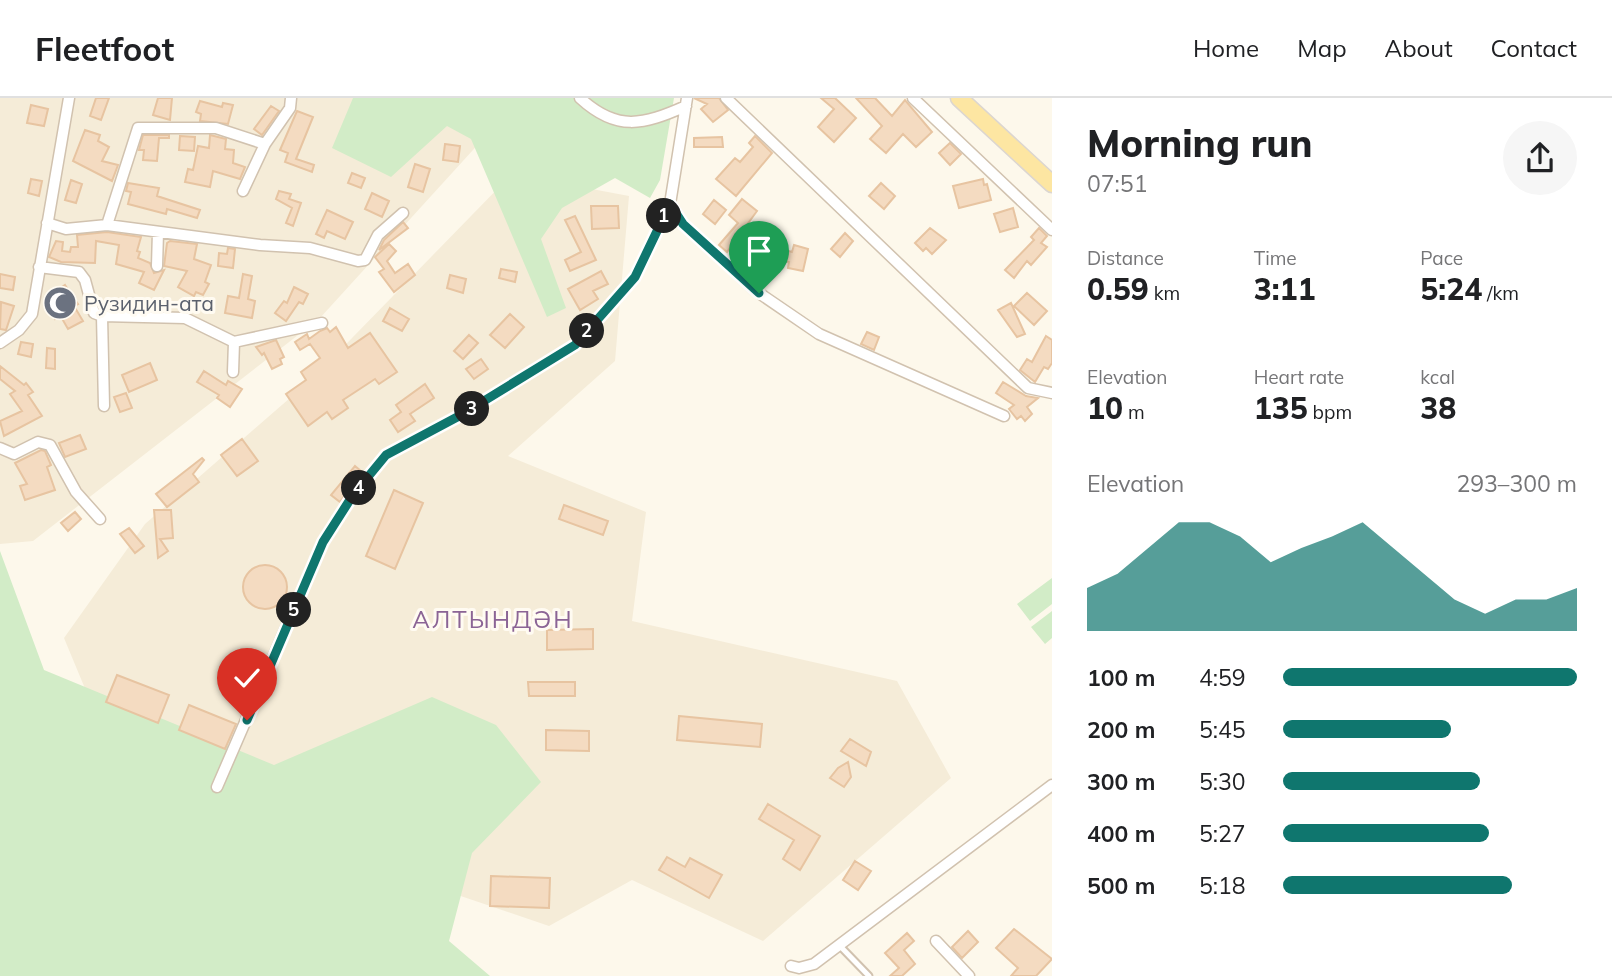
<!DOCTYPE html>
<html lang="en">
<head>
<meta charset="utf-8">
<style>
  :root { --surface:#fff; --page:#f6f6f6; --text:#202124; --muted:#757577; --line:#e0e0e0; --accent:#0f766e }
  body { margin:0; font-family:Mulish,sans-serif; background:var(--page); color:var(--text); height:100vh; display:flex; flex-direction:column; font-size:26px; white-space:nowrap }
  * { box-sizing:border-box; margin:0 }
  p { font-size:23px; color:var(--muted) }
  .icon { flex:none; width:38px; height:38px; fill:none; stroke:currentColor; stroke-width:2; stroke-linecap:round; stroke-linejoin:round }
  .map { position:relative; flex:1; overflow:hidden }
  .panel { display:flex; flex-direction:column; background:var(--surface); width:560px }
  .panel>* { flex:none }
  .pin { position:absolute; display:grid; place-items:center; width:60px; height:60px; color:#fff; margin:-72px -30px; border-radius:50% 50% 50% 0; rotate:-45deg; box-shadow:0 0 7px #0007 }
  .pin .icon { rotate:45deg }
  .km { position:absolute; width:35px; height:35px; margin:-18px; border-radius:50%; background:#222; color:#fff; font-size:19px; line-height:35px; text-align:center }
  .round { display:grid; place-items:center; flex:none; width:74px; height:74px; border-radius:37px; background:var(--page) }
  .headline { display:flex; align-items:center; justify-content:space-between; height:119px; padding:0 35px }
  h1 { font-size:38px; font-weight:800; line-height:52px }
  .figures { display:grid; grid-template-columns:repeat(3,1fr); gap:10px; height:119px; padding:7px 35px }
  .figures div { display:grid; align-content:center }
  .figures b { font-size:30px; font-weight:800 }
  .figures small { font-size:19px; font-weight:400 }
  .figures p { font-size:19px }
  .chart { height:196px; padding:14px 35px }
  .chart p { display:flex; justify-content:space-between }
  .chart svg { width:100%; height:126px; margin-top:7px; fill:var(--accent); opacity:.7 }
  ul { padding:0 35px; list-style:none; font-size:23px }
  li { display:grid; grid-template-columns:112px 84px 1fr; align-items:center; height:52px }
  li i { height:18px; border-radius:9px; background:var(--accent) }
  header { display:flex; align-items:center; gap:42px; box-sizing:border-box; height:98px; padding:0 35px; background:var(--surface); border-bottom:2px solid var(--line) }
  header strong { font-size:33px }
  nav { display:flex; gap:38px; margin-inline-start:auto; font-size:24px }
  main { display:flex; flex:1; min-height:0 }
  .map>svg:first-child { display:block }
</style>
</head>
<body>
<header>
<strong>Fleetfoot</strong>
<nav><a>Home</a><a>Map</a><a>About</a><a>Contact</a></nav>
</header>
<main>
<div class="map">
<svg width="1052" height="878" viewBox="0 0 1052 878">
  <rect width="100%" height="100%" fill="#fdf8eb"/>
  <path fill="#f5ecd8" d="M0 0H673L493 30 320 220 33 443 0 446Z
    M512 76 629 98 615 263 508 358 646 414 632 523 897 583 951 680 763 843 632 782 549 828 252 727 101 629 64 540 145 426 313 280Z"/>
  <path fill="#d2ecc7" d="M353 0H674L660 82 650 100 615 80 562 110 541 141 566 210 547 219 471 41 447 28 391 79 332 50Z
    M0 453 44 572 274 667 432 599 496 627 541 684 472 755 449 843 490 878H0Z
    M1052 480V506L1030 523 1017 506Z
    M1052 513V540L1045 546 1031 529Z"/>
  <path fill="#f4dbc1" stroke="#e7c4a1" stroke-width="2" d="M96 0H109L101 22 90 18Z
    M158 0H172L170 22 153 17Z
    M694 0H719L728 12 713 24 701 11 707 6Z
    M821 0H835L856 20 834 44 818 29 834 11Z
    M856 0H875L892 18 905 2 932 34 916 49 903 36 886 55 870 41 882 28Z
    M200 3 222 9 223 5 233 7 228 26 200 23 201 16 196 14Z
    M31 7 48 11 44 28 27 25Z
    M271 8 279 13 262 37 254 31Z
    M297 13 313 19 296 61 314 67 312 74 285 64 288 55 280 52Z
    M85 32 100 37 98 43 109 49 102 63 118 67 112 83 73 63Z
    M143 37H169V40H159L157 63 143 62 144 52H139Z
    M210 37 226 41 225 51 234 52 233 65 245 69 240 81 213 73 210 89 185 84 188 71 193 72 198 48 209 50Z
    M180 38 195 39 194 53 179 52Z
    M755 38 772 55 736 98 716 81 735 60 740 64 753 49 749 45Z
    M722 39 723 49H694V40Z
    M950 45 961 56 950 67 939 55Z
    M445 46 460 48 458 64 443 62Z
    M415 66 430 71 423 94 408 89Z
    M352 75 365 80 361 90 348 85Z
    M31 81 42 83 39 98 28 95Z
    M983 81 984 87 987 86 991 102 959 110 953 88Z
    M71 82 82 86 76 105 65 102Z
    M128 85 159 90 157 98 200 112 197 120 167 111 166 116 128 106 131 94 126 93Z
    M881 85 895 98 884 111 869 98Z
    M279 93 291 96 289 101 301 105 293 128 286 125 292 110 276 101Z
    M372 95 389 103 382 119 365 111Z
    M742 101 757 113 727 154 719 147 738 125 729 117Z
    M714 102 726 112 715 126 703 116Z
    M591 108H618L619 130 592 131Z
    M1013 110 1018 129 1000 134 994 116Z
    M327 112 353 124 345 141 327 133 324 140 316 136Z
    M575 118 596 162 570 173 565 162 581 154 565 122Z
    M403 124 408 130 379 152 384 142Z
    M930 130 946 142 932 156 926 150 923 153 915 145Z
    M1039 130 1047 138 1041 145 1047 149 1031 167 1027 163 1014 180 1005 172 1034 142 1031 139Z
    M107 134 141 139 137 153 140 154 138 160 150 165 154 175 164 172 154 192 139 185 144 174 116 166 119 147 96 143 95 165 61 164 49 159 56 143 63 144 62 153 70 154 71 149H78L77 137Z
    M845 135 853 143 840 159 831 151Z
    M170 143 197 146 194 161 211 167 205 184 209 186 203 197 196 194 194 198 178 189 187 173 164 168 167 145Z
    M389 146 396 153 387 163 395 175 408 166 415 177 394 194 379 174 384 171 375 159Z
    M794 147 808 151 803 173 788 170 789 164 782 163 785 152 792 154Z
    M228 150 235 151 233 170 218 168 219 155 227 156Z
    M501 171 517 174 515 184 499 180Z
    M601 173 608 186 593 193 598 201 580 212 568 191Z
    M0 176 15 179 13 192 0 190Z
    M243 176 252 178 248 201 255 203 252 220 225 215 228 198 239 200Z
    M450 177 466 181 463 195 447 190Z
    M65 187 78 206 74 208 83 223 68 231 60 217 55 221 48 211 49 198Z
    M294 189 308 196 303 206 299 204 286 223 275 215 284 203 287 205Z
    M1027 195 1047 213 1034 227 1014 208Z
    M1 204 14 208 6 232 0 231Z
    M1011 205 1025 236 1017 239 998 212Z
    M390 210 409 221 402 233 383 223Z
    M510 216 524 229 505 250 490 237Z
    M336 229 348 250 370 235 397 274 379 286 375 281 343 302 348 310 332 321 327 314 308 328 286 296 306 282 301 274 320 260 310 246 300 252 295 244 307 236 309 241 320 233 327 230 330 234Z
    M867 234 879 239 874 252 861 246Z
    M469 237 478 245 463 261 454 253Z
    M1046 238 1052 242V265L1048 271 1044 269 1035 284 1020 272 1027 261 1032 264Z
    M276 242 284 259 280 261 282 266 272 271 264 255 262 257 256 249Z
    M21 244 33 246 31 259 18 256Z
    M47 250 55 251V271L46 270Z
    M481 261 488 271 474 281 466 271Z
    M150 265 157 282 129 294 122 277Z
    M0 268 24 287 26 285 33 294 28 297 42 318 4 338 0 323 22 313 10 296 15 293 0 281Z
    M204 273 226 287 228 283 242 291 230 309 217 300 219 297 197 284Z
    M1003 284 1026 298 1038 300 1027 309 1032 316 1025 323 1021 318 1017 321 1009 311 1014 307 996 295Z
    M425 286 434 300 410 316 415 323 398 334 390 322 401 314 396 307Z
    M126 295 132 310 120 314 114 299Z
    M80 337 86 351 65 359 59 345Z
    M242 341 258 363 237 378 221 357Z
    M41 352 45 353 51 367 47 369 55 392 25 402 20 388 27 386 15 365Z
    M202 360 204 362 193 376 199 384 167 409 156 396Z
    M355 368 362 374 340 404 331 397Z
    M394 392 423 405 395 471 366 458Z
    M564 407 608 423 603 437 559 421Z
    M154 412H171L173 440 160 441 168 453 158 460Z
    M75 414 81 421 68 433 61 425Z
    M129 430 144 448 135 455 120 436Z
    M243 489a22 22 0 1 1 44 0a22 22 0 1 1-44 0Z
    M593 531V551L547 552V532Z
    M117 577 169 597 158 625 106 604Z
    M528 584H575V598H529Z
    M189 607 236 626 225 651 179 632Z
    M679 618 762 626 760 649 677 642Z
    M546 632 589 633V653L546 652Z
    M850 641 871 654 866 668 841 653Z
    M848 664 851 679 844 689 830 680 838 670Z
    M768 706 820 738 800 772 783 761 794 742 759 721Z
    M667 759 685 769 690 760 722 777 709 800 659 772Z
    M855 763 871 773 858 792 843 782Z
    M491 778 550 780 549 810 490 808Z
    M1014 831 1052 861 1036 878H1011L1018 870 996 850Z
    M968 833 978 844 962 860 952 849Z
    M907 835 914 843 904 852 915 866 902 878H890L899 870 885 855Z"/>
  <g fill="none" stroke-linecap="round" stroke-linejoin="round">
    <defs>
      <path id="lane" d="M839 847 869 878"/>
      <path id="street" d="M580 0C617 34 643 27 686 8
        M687 0 670 106 683 126 759 195 819 236 1004 318
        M726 0 1028 290 1052 295
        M913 0 1052 132
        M243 93 265 46 290 10 291 0
        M47 125 66 131 107 127 260 147 310 150 358 163 365 162 378 137 403 115
        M107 127 138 30H216L265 46
        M157 168 158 134
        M39 169 79 174 85 182 94 215 102 218 185 220 234 244 233 274
        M102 218 104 308
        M234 244 322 225
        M0 245 19 232 32 216 69 0
        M0 350 14 356 38 344 50 347 76 394 100 421
        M217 689 323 444 353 397 386 357 461 317 575 247 635 179 670 106
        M936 843 969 878
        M791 868 799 870 814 866 1052 687"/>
      <path id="primary" d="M959 0 1052 86"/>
    </defs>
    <use href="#lane" stroke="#d1c2af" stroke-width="9"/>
    <use href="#street" stroke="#d1c2af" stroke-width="13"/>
    <use href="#primary" stroke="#dcd6d0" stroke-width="19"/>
    <use href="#lane" stroke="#fff" stroke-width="5"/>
    <use href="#street" stroke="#fff" stroke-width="10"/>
    <use href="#primary" stroke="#fde6a2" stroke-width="16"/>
  </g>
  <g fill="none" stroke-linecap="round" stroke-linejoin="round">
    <defs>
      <path id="route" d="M247 622 323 444 353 397 386 357 461 317 575 247 635 179 670 106 683 126 759 195"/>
    </defs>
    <use href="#route" stroke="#fff" stroke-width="14"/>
    <use href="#route" stroke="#0f766e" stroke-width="9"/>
  </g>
  <defs>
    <symbol id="mosque-disc" viewBox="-11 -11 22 22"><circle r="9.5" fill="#6b7280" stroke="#fffbf2"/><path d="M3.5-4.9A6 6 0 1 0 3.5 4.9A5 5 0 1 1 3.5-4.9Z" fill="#fff"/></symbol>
  </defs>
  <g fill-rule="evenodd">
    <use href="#mosque-disc" x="41" y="186" width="38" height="38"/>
  </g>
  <g text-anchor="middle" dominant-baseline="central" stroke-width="6" stroke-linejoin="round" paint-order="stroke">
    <g font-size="21" fill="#5b616d" stroke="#fffbf2" text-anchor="start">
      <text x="84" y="205">Рузидин-ата</text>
    </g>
    <g font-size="24" letter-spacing="2" fill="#8b6495" stroke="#fffbf2">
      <text x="493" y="521">АЛТЫНДӘН</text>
    </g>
  </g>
</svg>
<div class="pin" style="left:759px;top:195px;background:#1e9e55"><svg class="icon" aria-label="arrive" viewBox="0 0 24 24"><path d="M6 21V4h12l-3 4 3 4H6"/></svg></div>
<div class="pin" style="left:247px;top:622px;background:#d93025"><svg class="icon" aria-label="check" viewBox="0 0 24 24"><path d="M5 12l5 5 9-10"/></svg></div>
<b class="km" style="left:664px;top:118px">1</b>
<b class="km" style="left:587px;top:233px">2</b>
<b class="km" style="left:472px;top:311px">3</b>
<b class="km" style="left:359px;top:390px">4</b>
<b class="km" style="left:294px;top:512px">5</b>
</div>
<section class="panel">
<div class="headline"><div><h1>Morning run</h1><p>07:51</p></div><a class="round"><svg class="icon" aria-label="share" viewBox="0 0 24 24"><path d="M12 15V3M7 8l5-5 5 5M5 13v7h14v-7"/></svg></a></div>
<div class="figures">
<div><p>Distance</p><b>0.59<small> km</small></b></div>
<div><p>Time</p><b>3:11</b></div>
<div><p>Pace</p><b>5:24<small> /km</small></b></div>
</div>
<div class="figures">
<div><p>Elevation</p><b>10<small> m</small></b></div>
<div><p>Heart rate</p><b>135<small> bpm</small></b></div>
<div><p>kcal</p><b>38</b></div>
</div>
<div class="chart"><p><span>Elevation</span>293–300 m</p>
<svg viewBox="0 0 160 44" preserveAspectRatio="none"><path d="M0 44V29L10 24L20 15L30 6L40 6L50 11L60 20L70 15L80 11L90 6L100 15L110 24L120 33L130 38L140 33L150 33L160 29V44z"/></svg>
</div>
<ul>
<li><b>100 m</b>4:59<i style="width:100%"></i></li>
<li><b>200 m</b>5:45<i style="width:57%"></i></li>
<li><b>300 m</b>5:30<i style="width:67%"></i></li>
<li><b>400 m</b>5:27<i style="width:70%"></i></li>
<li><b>500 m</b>5:18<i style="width:78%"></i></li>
</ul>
</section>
</main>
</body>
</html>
